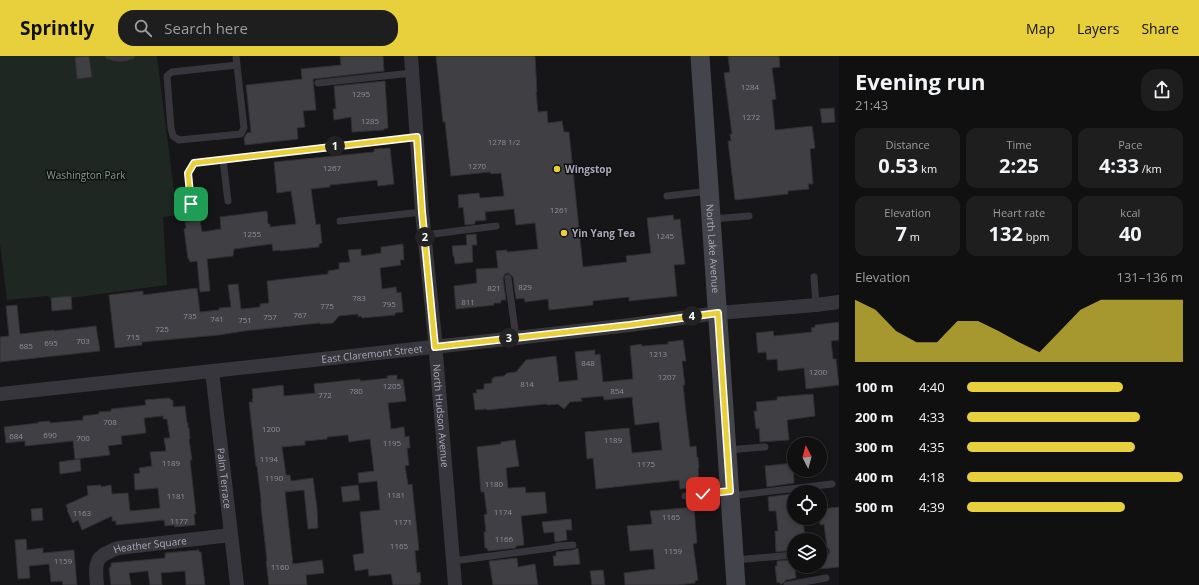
<!DOCTYPE html>
<html lang="en">
<head>
<meta charset="utf-8">
<style>
  :root { --surface:#101011; --page:#1e1e1f; --text:#f1f3f6; --muted:#9c9d9f; --line:#303031; --accent:#e8d03c }
  body { margin:0; font-family:"Open Sans",sans-serif; background:var(--page); color:var(--text); height:100vh; display:flex; flex-direction:column; font-size:15px; white-space:nowrap }
  * { box-sizing:border-box; margin:0 }
  p { font-size:13px; color:var(--muted) }
  .icon { flex:none; width:22px; height:22px; fill:none; stroke:currentColor; stroke-width:2; stroke-linecap:round; stroke-linejoin:round }
  .map { position:relative; flex:1; overflow:hidden }
  .panel { display:flex; flex-direction:column; background:var(--surface); width:360px }
  .panel>* { flex:none }
  .needle { width:26px; rotate:354deg }
  .tools { position:absolute; left:787px; top:381px; display:grid; gap:8px }
  .tools a { display:grid; place-items:center; width:40px; height:40px; border-radius:50%; background:var(--surface); box-shadow:0 2px 6px #0003,0 0 0 1px var(--line); font-size:20px }
  .pin { position:absolute; display:grid; place-items:center; width:34px; height:34px; color:#fff; margin:-17px; border-radius:8px; box-shadow:0 2px 6px #0006 }
  .km { position:absolute; width:20px; height:20px; margin:-10px; border-radius:50%; background:#222; color:#fff; font-size:11px; line-height:20px; text-align:center }
  .round { display:grid; place-items:center; flex:none; width:42px; height:42px; border-radius:16px; background:var(--page) }
  .head { display:flex; align-items:center; justify-content:space-between; height:68px; padding:0 16px }
  h1 { font-size:22px; font-weight:700; line-height:30px }
  .figures { display:grid; grid-template-columns:repeat(3,1fr); gap:6px; height:68px; padding:4px 16px }
  .figures div { display:grid; align-content:center; border-radius:10px; background:var(--page); text-align:center }
  .figures b { font-size:20px; font-weight:700 }
  .figures small { font-size:11px; font-weight:400 }
  .figures p { font-size:11px }
  .chart { height:112px; padding:8px 16px }
  .chart p { display:flex; justify-content:space-between }
  .chart svg { width:100%; height:72px; margin-top:4px; fill:var(--accent); opacity:.7 }
  ul { padding:0 16px; list-style:none; font-size:13px }
  li { display:grid; grid-template-columns:64px 48px 1fr; align-items:center; height:30px }
  li i { height:10px; border-radius:5px; background:var(--accent) }
  header { display:flex; align-items:center; gap:24px; box-sizing:border-box; height:56px; padding:0 20px; background:var(--accent); color:#111 }
  header strong { font-size:19px }
  nav { display:flex; gap:22px; margin-inline-start:auto; font-size:14px }
  .search { width:280px; height:36px; background:var(--page); display:flex; align-items:center; gap:10px; box-sizing:border-box; padding:0 14px; border-radius:16px; color:var(--muted); font-size:15px }
  main { display:flex; flex:1; min-height:0 }
  .map>svg:first-child { display:block }
</style>
</head>
<body>
<header>
<strong>Sprintly</strong>
<div class="search"><svg class="icon" aria-label="search" viewBox="0 0 24 24"><circle cx="10" cy="10" r="6"/><path d="M15 15l6 6"/></svg>Search here</div>
<nav><a>Map</a><a>Layers</a><a>Share</a></nav>
</header>
<main>
<div class="map">
<svg width="839" height="529" viewBox="0 0 839 529">
  <rect width="100%" height="100%" fill="#161517"/>
  <path fill="#1f2722" d="M0 0H157L177 159 163 161 167 229 56 244 47 240 7 244 0 188Z"/>
  <path fill="#403f44" stroke="#302f33" d="M89 0 92 21 77 23 75 1Z
    M340 0H383L384 15 313 23 316 54 303 55 305 71 297 72 298 83 245 89 244 82 247 77 251 76 246 29 302 23 301 13 341 9Z
    M436 0H535L537 36H536L538 56 547 55 548 67 562 65 564 76H569L583 211 627 206 626 200 651 197 647 162 673 159 674 164 680 163 685 208 674 209 677 240 629 245V241L593 245V249L549 254 548 243 525 246 524 242 516 243 513 221 510 218 508 217 505 218 503 222 506 244H501V247H494V249L456 253 454 230 477 227 476 213 498 212 496 195 507 194V196L538 193 535 167 516 169 514 153 485 156 486 164 475 165V168L465 169 463 151 459 152 458 139 479 137 480 142 504 140 501 117 491 118 490 116 451 120 445 66H443Z
    M728 0H779L780 11 772 12 776 43 772 44 775 74 812 70 815 92 810 93 813 128H808L809 133 788 135V138L735 144 728 85H731L730 78H732L724 17 730 16Z
    M385 25 388 72 384 73V74L352 76 351 61 334 64 333 53H336L334 30Z
    M834 52 835 66 822 67 820 53Z
    M390 92 394 128 378 130 377 124 330 129V131L311 133 316 169 320 168 322 187 319 188V191L280 195V194L273 195 272 188 234 193 233 200 207 203 210 235 200 236 197 205 190 206 189 203H188L184 173 186 172 185 166 200 164 202 176 221 173 220 161 267 155 268 168H270V171L296 168 291 135 277 137 274 106 374 96V93Z
    M476 178 477 189H472L473 206 455 208 454 200H453L452 190 467 189 466 179Z
    M403 188 404 204H400L401 209 380 212 382 233 396 231 397 237 401 236 403 256 395 257V259L362 262 361 260 358 261V258L339 260 333 267 320 268V267L244 275 219 279 142 286V289L115 292 109 239 143 235V239L197 232 200 256 219 254V252L231 251 228 229 238 228 241 253 260 251V248L269 247 267 225 328 218V215L339 213V207L350 206 348 194 361 193V200L381 197V191Z
    M71 240 72 253 52 255 51 242Z
    M17 249 20 278 54 274V275L96 270 100 295 0 306V281L9 280 6 250Z
    M839 266V284L831 285 833 303H836L839 329 806 333 804 312 778 315 777 303 767 304 766 296 758 297 756 277 773 275 774 280 812 276 811 272 815 271V269Z
    M683 284 686 305H682L685 329H683L686 357 690 391 696 390 697 401H698L699 412H698L699 431 680 433 679 424 596 433 593 402 587 403 585 376 629 372 632 397 662 394 659 366 635 369 632 341 604 344 603 340 581 342 582 345 570 346 564 353 558 348 548 349 546 348 487 354 486 353 475 354 473 337H477L476 334 484 333V328L492 327V322H494V321L504 320 507 317 516 316 526 304 556 300 559 326 578 324 575 296 595 294V299L600 298 603 326 633 323 630 290 641 288 642 290 668 288V286Z
    M397 319V324L403 323 406 345 388 347 391 373 404 371 405 381 409 380 410 392H407L409 409 405 410 408 429 412 428 419 494 415 495 417 517 420 516 421 527H419L420 529H393L391 518 369 520 368 513 355 515 353 499 364 497 360 456 380 454 377 425 359 427 358 417 374 415 370 383 349 386 348 379 327 381V383L305 385V389L282 391 286 419H290L291 425 313 422 317 452 318 472 308 473 304 434 285 436 293 508 322 504 324 517 306 519 307 529H269L266 505H267L261 451V443L257 410H256L249 346H253L252 343 253 342 252 333 283 329 284 340 315 337 314 328 360 323V325L379 323 388 322 387 320Z
    M813 338 815 360 787 364 789 384 760 386 759 372 756 373 754 355H757L756 346 777 344V341Z
    M169 342 173 345V351L185 350 187 367H188V372H189L190 383H189L192 404H190L196 458H194L195 469 175 471 174 469 165 470 164 464 116 469V465H112V460L82 474 78 464 73 467 67 454H68L66 449 88 439 87 430 101 429V431L111 429 112 438 128 437 130 455 160 452 158 432 135 434 134 418 140 417 139 412 152 410 150 396 166 395 164 382H170L167 363H163V360L144 362 146 377 121 380 122 388 108 390 110 399 75 403 73 385 25 390V385L6 387 4 371 38 367V366L50 365V367L83 364V360L99 358V356L111 355V353L146 349 145 344Z
    M515 384 519 410 506 412 508 432 525 431 526 437 545 436 547 457 521 460 524 489 516 490V492L488 495 487 492H485L484 476H486L484 459 487 458 484 436H481L477 391 501 388V386Z
    M80 403 81 415 60 418 59 406Z
    M793 407 794 427 767 431 765 410Z
    M358 429 360 444 343 446 341 431Z
    M791 438 792 447H794V462H803L805 484H794V494L776 496 775 475H778L776 455H769L768 441Z
    M694 451 697 487 693 488 698 524 695 525V527L678 529H625L624 517 655 513 653 493 630 495 627 470 652 468 650 455Z
    M839 451V511L820 513V501L827 500 830 496 829 493 827 491 824 468 820 469V453Z
    M42 452 43 464 32 465 31 453Z
    M571 463 572 474H566L567 484 555 486 554 476 544 477 542 466Z
    M26 483 27 494 43 492V497L74 494 77 529H63L62 525 51 526 49 508 29 510 30 522 18 523 15 484Z
    M578 492 580 508 554 510 553 500H556V496L573 494Z
    M199 494V496H201L205 529H186L185 515 161 517 162 529H150L148 515 129 517 131 529H111L109 512 111 511V507L165 502V497Z
    M517 502 518 511 535 508 538 529H493L489 505Z
    M794 504 796 522 786 524 782 528H780V526L777 527 775 510H777V505Z
    M603 514 605 529H592L590 515Z"/>
  <g fill="none" stroke-linecap="round" stroke-linejoin="round">
    <path stroke="#37363c" stroke-width="7" d="M109 0C117 3 123 3 131 0
      M236 0 244 72 241 78 179 84 173 80 171 72 167 20 172 16 237 9
      M318 27 412 17
      M223 104 228 145
      M667 140 709 135
      M191 148 188 117 194 107 417 81
      M712 163 749 160
      M340 165 422 156
      M425 179 496 170
      M814 221 816 249
      M508 222 516 282
      M727 394 765 391
      M685 440 728 435
      M731 440 832 428
      M820 496H825
      M735 504 794 499
      M453 505 551 492 559 490 573 489
      M787 529 826 522"/>
    <g stroke="#37363c" stroke-width="14">
      <path id="s1" d="M411 0 422 156 434 273 455 529"/>
      <path id="s2" d="M212 315 237 529"/>
      <path id="s3" d="M0 338 516 282 630 269 718 257 816 249 839 246"/>
      <path id="s4" d="M97 529C95 506 94 501 118 492L231 479"/>
    </g>
    <path stroke="#44454c" stroke-width="19" id="s5" d="M700 0 736 529"/>
  </g>
  <g fill="none" stroke-linecap="round" stroke-linejoin="round">
    <defs>
      <path id="route" d="M191 148 188 117 194 107 417 81 422 156 435 291 630 269 718 257 730 435 703 438"/>
    </defs>
    <use href="#route" stroke="#fff" stroke-width="8"/>
    <use href="#route" stroke="#e8d03c" stroke-width="5"/>
  </g>
  <g fill="#e8d03c" stroke="#111012" stroke-width="1.5">
    <circle cx="557" cy="113" r="4"/>
    <circle cx="564" cy="177" r="4"/>
  </g>
  <g text-anchor="middle" dominant-baseline="central" stroke-width="3" stroke-linejoin="round" paint-order="stroke">
    <g font-size="8" fill="#8e8e9a">
      <text x="750" y="30">1284</text>
      <text x="361" y="37">1295</text>
      <text x="751" y="60">1272</text>
      <text x="370" y="64">1285</text>
      <text x="504" y="85">1278 1/2</text>
      <text x="477" y="109">1270</text>
      <text x="332" y="111">1267</text>
      <text x="559" y="153">1261</text>
      <text x="252" y="177">1255</text>
      <text x="665" y="179">1245</text>
      <text x="525" y="230">829</text>
      <text x="494" y="231">821</text>
      <text x="359" y="241">783</text>
      <text x="468" y="245">811</text>
      <text x="389" y="247">795</text>
      <text x="327" y="249">775</text>
      <text x="300" y="258">767</text>
      <text x="190" y="259">735</text>
      <text x="270" y="260">757</text>
      <text x="217" y="262">741</text>
      <text x="245" y="263">751</text>
      <text x="162" y="272">725</text>
      <text x="133" y="280">715</text>
      <text x="83" y="284">703</text>
      <text x="51" y="286">695</text>
      <text x="26" y="289">685</text>
      <text x="658" y="297">1213</text>
      <text x="588" y="306">848</text>
      <text x="818" y="315">1200</text>
      <text x="667" y="320">1207</text>
      <text x="527" y="327">814</text>
      <text x="392" y="329">1205</text>
      <text x="356" y="334">780</text>
      <text x="617" y="334">854</text>
      <text x="325" y="338">772</text>
      <text x="110" y="365">708</text>
      <text x="271" y="372">1200</text>
      <text x="50" y="378">690</text>
      <text x="16" y="379">684</text>
      <text x="83" y="381">700</text>
      <text x="613" y="383">1189</text>
      <text x="392" y="386">1195</text>
      <text x="269" y="402">1194</text>
      <text x="171" y="406">1189</text>
      <text x="646" y="407">1175</text>
      <text x="274" y="421">1190</text>
      <text x="494" y="427">1180</text>
      <text x="396" y="438">1181</text>
      <text x="176" y="439">1181</text>
      <text x="503" y="455">1174</text>
      <text x="82" y="456">1163</text>
      <text x="671" y="460">1165</text>
      <text x="179" y="464">1177</text>
      <text x="403" y="465">1171</text>
      <text x="504" y="482">1166</text>
      <text x="399" y="489">1165</text>
      <text x="673" y="494">1159</text>
      <text x="63" y="504">1159</text>
      <text x="280" y="510">1160</text>
    </g>
    <g font-size="10" font-weight="bold" fill="#a8a9b6" stroke="#111012" text-anchor="start">
      <text x="565" y="113">Wingstop</text>
      <text x="572" y="177">Yin Yang Tea</text>
    </g>
    <g font-size="10" fill="#80a088" stroke="#111012">
      <text x="86" y="119">Washington Park</text>
    </g>
    <g font-size="10" fill="#a8a9b6" stroke="#111012">
      <text stroke="none"><textPath href="#s5" startOffset="193">North Lake Avenue</textPath></text>
      <text stroke="none"><textPath href="#s3" startOffset="374">East Claremont Street</textPath></text>
      <text stroke="none"><textPath href="#s1" startOffset="361">North Hudson Avenue</textPath></text>
      <text stroke="none"><textPath href="#s2" startOffset="108">Palm Terrace</textPath></text>
      <text stroke="none"><textPath href="#s4" startOffset="81">Heather Square</textPath></text>
    </g>
  </g>
</svg>
<div class="tools">
<a><svg class="needle" viewBox="-14 -14 28 28"><path d="M0-13l5 13h-10z" fill="#e53935"/><path d="M0 13l5-13h-10z" fill="#9c9d9f"/></svg></a>
<a><svg class="icon" aria-label="locate" viewBox="0 0 24 24"><circle cx="12" cy="12" r="6"/><path d="M12 2v4M12 18v4M2 12h4M18 12h4"/></svg></a>
<a><svg class="icon" aria-label="layers" viewBox="0 0 24 24"><path d="M12 4l9 5-9 5-9-5zM3 14l9 5 9-5"/></svg></a>
</div>
<div class="pin" style="left:191px;top:148px;background:#1e9e55"><svg class="icon" aria-label="arrive" viewBox="0 0 24 24"><path d="M6 21V4h12l-3 4 3 4H6"/></svg></div>
<div class="pin" style="left:703px;top:438px;background:#d93025"><svg class="icon" aria-label="check" viewBox="0 0 24 24"><path d="M5 12l5 5 9-10"/></svg></div>
<b class="km" style="left:335px;top:90px">1</b>
<b class="km" style="left:425px;top:181px">2</b>
<b class="km" style="left:509px;top:282px">3</b>
<b class="km" style="left:692px;top:260px">4</b>
</div>
<section class="panel">
<div class="head"><div><h1>Evening run</h1><p>21:43</p></div><a class="round"><svg class="icon" aria-label="share" viewBox="0 0 24 24"><path d="M12 15V3M7 8l5-5 5 5M5 13v7h14v-7"/></svg></a></div>
<div class="figures">
<div><p>Distance</p><b>0.53<small> km</small></b></div>
<div><p>Time</p><b>2:25</b></div>
<div><p>Pace</p><b>4:33<small> /km</small></b></div>
</div>
<div class="figures">
<div><p>Elevation</p><b>7<small> m</small></b></div>
<div><p>Heart rate</p><b>132<small> bpm</small></b></div>
<div><p>kcal</p><b>40</b></div>
</div>
<div class="chart"><p><span>Elevation</span>131–136 m</p>
<svg viewBox="0 0 160 44" preserveAspectRatio="none"><path d="M0 44V6L10 12L20 25L30 32L40 32L50 19L60 19L70 25L80 32L90 38L100 25L110 12L120 6L130 6L140 6L150 6L160 6V44z"/></svg>
</div>
<ul>
<li><b>100 m</b>4:40<i style="width:72%"></i></li>
<li><b>200 m</b>4:33<i style="width:80%"></i></li>
<li><b>300 m</b>4:35<i style="width:78%"></i></li>
<li><b>400 m</b>4:18<i style="width:100%"></i></li>
<li><b>500 m</b>4:39<i style="width:73%"></i></li>
</ul>
</section>
</main>
</body>
</html>
